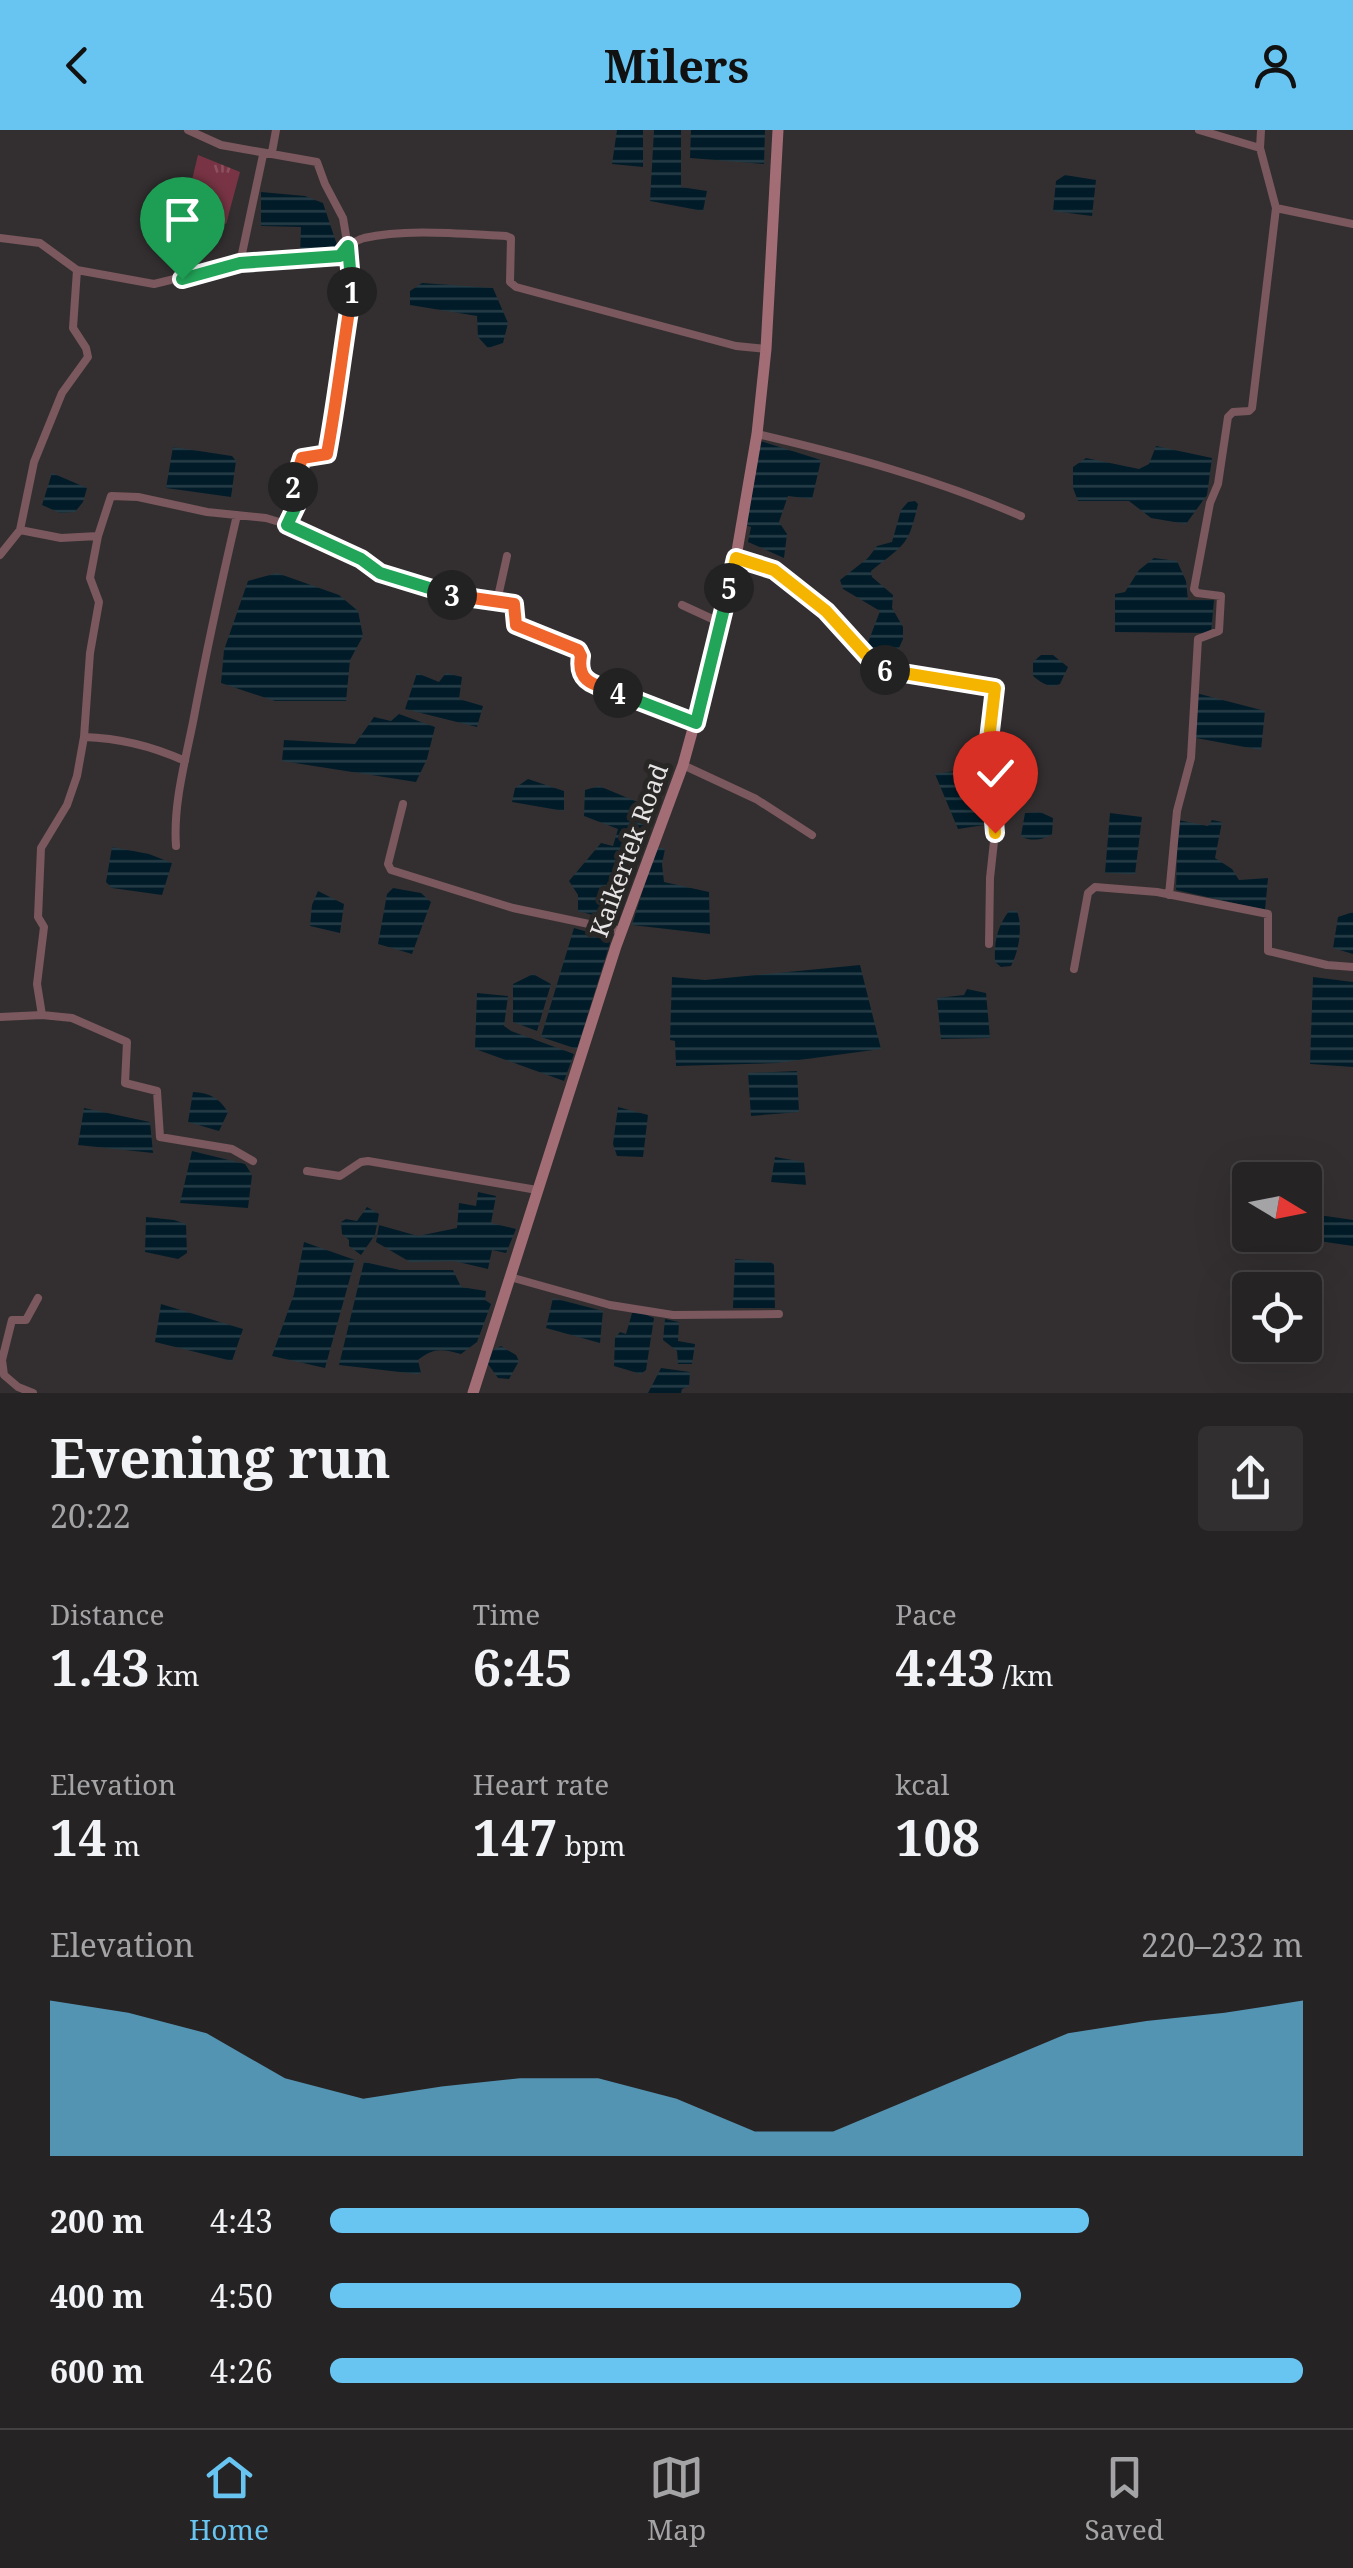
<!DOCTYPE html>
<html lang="en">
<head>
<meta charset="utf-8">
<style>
  :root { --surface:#262324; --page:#322f31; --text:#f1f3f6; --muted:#a4a4a6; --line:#424041; --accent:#68c4f0 }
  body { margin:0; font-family:"Noto Serif",serif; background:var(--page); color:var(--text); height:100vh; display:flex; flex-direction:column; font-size:38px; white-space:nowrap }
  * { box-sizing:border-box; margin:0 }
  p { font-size:32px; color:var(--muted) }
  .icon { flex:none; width:55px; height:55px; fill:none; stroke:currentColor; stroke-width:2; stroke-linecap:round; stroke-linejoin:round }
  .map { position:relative; height:1263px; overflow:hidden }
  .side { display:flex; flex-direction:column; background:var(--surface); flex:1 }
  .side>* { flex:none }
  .needle { width:65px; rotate:100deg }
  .tools { position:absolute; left:1232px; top:1032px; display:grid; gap:20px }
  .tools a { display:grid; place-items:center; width:90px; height:90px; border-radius:10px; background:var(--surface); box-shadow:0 10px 40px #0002,0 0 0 2px var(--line); font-size:50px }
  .pin { position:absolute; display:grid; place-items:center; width:85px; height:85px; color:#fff; margin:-102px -42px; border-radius:50% 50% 50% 0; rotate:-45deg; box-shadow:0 0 10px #0007 }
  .pin .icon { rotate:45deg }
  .km { position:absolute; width:50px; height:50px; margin:-25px; border-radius:50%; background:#222; color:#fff; font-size:28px; line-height:50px; text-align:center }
  .round { display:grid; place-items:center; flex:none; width:105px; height:105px; border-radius:10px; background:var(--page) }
  .summary { display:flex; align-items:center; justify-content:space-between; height:170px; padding:0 50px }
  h1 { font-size:55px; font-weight:700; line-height:75px }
  .stats { display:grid; grid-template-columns:repeat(3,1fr); gap:15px; height:170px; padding:10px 50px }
  .stats div { display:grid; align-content:center }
  .stats b { font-size:50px; font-weight:700 }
  .stats small { font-size:28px; font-weight:400 }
  .stats p { font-size:28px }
  .chart { height:280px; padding:20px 50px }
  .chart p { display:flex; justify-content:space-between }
  .chart svg { width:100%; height:180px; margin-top:10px; fill:var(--accent); opacity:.7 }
  ul { padding:0 50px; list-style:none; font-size:32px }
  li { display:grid; grid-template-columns:160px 120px 1fr; align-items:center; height:75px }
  li i { height:25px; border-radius:12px; background:var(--accent) }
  header { display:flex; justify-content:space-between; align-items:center; height:130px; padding:0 50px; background:var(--accent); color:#111; font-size:45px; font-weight:700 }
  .dock { display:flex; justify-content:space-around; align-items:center; height:140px; border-top:2px solid var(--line); background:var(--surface); font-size:28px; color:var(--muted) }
  .dock a { display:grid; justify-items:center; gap:5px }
  .dock .selected { color:var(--accent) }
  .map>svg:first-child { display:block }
</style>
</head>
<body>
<header><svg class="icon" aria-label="back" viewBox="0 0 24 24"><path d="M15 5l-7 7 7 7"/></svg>Milers<svg class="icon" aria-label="person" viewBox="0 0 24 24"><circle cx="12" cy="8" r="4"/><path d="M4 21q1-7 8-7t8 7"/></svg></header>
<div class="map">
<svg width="1353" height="1263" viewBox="0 0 1353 1263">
  <defs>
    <pattern id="park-tufts" width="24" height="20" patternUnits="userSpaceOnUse" patternTransform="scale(2.5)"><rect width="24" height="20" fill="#783444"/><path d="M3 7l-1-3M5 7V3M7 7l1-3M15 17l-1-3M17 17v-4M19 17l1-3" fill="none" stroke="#8b515f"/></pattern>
    <pattern id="water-rules" width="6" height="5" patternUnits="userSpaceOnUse" patternTransform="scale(2.5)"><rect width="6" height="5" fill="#011c28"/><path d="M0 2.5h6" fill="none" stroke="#263d47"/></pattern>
  </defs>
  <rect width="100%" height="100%" fill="#332f30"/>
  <path fill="url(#park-tufts)" d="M198 25 240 42 226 94 185 79Z"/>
  <path fill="url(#water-rules)" d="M617 0H643V37L612 34Z
    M654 0H681V57L707 61 703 81 650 71Z
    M691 0H765L764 34 690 28Z
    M1065 45 1096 50 1092 86 1053 81 1056 51Z
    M261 62 305 66 323 73 338 118 333 125H300L301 97 261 96Z
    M422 153 493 158 508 193 503 213 488 218 478 207 477 186 410 175V161Z
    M760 311 821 330 812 369 788 366 779 392 787 404 784 428 748 412 751 397 745 395Z
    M1156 316 1212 328 1207 365 1186 394 1151 388 1129 371H1078L1073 358V337L1086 328 1139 339 1149 334Z
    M173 317 232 326 236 331 231 367 166 358Z
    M52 343 87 358 83 372 75 382 60 383 42 375Z
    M915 371 918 374C908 418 904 414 871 441L872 447 893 465 892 478 903 497V509L894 529 879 531 868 523 866 518 880 481 843 459 840 450 868 428 877 416 892 412 901 380 908 372Z
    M1154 428 1177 431 1186 451 1188 470H1214L1211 503 1115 502V464L1125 462 1139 440Z
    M277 443 339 465 358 481 363 506 350 530 346 571H275L221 553 224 520 248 451Z
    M1041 525H1053L1068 537 1060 554C1049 559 1042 553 1033 546V532Z
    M417 543 439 552 446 543 462 547 459 569 483 576 477 597 405 579Z
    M1196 563 1265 581 1261 620 1196 608Z
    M399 584 435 597 427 629 416 652 282 631 284 610 355 614 374 587 391 591Z
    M980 637 991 694 958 699 935 644Z
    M528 649 564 661V681L512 672 515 658Z
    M599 656 640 673 653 685 618 792 578 781V765L569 751 601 713 613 716 618 699 584 686 585 660Z
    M1040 682 1053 688 1052 704C1045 710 1029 712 1021 706L1025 683Z
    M1110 683 1142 687 1135 744 1105 743Z
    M1178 690 1208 696 1212 690 1222 692 1215 728 1232 739 1239 750 1268 748 1265 780 1176 760Z
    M112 717 149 724 172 733 162 765 112 758 106 752Z
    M656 717 665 719 662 734 664 752 709 762 710 804 632 795Z
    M393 758 421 763 431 772 412 824 378 814 387 764Z
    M318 761 344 774 340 803 310 796 312 775Z
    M1009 781H1017C1023 797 1019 821 1011 836L1001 837 995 832C994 812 997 797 1009 781Z
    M1353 782V824L1333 818 1338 787Z
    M574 798 609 808 610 813 577 919 541 907Z
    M860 835 881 919 777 933 676 936 675 911 670 910 672 847 705 850Z
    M533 844 551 854 537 901 513 892V854Z
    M1313 847 1353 852V937L1310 934Z
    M967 859 986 863 990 908 941 909 937 868 964 865Z
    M477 863 508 866 504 896 511 901 574 924 564 951 475 919Z
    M797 941 799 982 751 986 748 943Z
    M193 962C210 963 219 968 228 982L219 1001 188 992Z
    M618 977 648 985 643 1027 617 1026 613 1014Z
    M84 978 150 992 153 1023 78 1015Z
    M192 1021 245 1034 252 1045 248 1078 180 1073Z
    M775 1027 804 1032 806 1055 771 1052Z
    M478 1062 496 1066 491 1093 516 1099 506 1123 492 1120 488 1139 454 1131 410 1132 376 1112 379 1095 418 1106 457 1098 459 1073 476 1076Z
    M367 1077 379 1084 375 1105 361 1125 349 1116V1110L342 1104 341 1092 346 1089 357 1091Z
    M1305 1083 1353 1090V1116L1284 1106 1305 1105Z
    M146 1087 174 1090 186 1094 187 1123 178 1129 145 1122Z
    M304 1112 355 1130 325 1238 272 1226 294 1164Z
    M735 1129 771 1132 774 1135 775 1178H733Z
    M364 1132 400 1140H453L461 1157 486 1161 485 1170 491 1174 477 1212 461 1224C442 1219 434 1217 418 1230L421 1243 417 1244 339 1235Z
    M553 1168 603 1181 600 1213 546 1198Z
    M161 1174 243 1199 232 1231 155 1212Z
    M637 1181 654 1188 646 1240 641 1244 614 1236 615 1208 620 1202 626 1204 632 1183Z
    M665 1189 679 1192 678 1211 695 1214 692 1234H678L677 1221 663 1210Z
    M501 1216 516 1225 519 1231 509 1249 498 1248 488 1234 493 1220Z
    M661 1238 690 1242 689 1256 682 1259 681 1263H648Z"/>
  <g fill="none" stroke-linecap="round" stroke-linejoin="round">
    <path stroke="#7a585e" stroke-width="8" d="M188 0 221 15 317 32 325 54 343 88 354 153 342 217 337 281 327 324 321 327 305 326C293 338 291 356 298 371L287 395
      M1199 0 1260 18 1261 0
      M272 22 276 0
      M1276 78 1353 94
      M0 108 40 113 77 140 73 198 86 218 88 227 62 263 34 332 20 400
      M240 133 263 25
      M77 140 154 154 240 133 339 127C347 118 353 111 364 108 405 98 464 104 506 106L511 108 510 152 516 157 736 216 766 219
      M757 304C847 325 936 349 1021 386
      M0 425 20 400 61 408 98 406 111 366 138 367 207 382 266 388 299 398 361 429 380 443 443 464 497 471 507 426
      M736 427 775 440 826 481 875 535 889 542 914 543 995 558 988 618 996 693 990 748 989 814
      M497 471 515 475 516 495 580 523 579 542 589 552 696 593
      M682 475 721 493
      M84 607C120 608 152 616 185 631
      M683 635 756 669 812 705
      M403 674 388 734 391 740 513 778 622 801
      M176 716C173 675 185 632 193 592 206 523 221 454 237 385
      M1169 765 1177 681 1191 628 1198 509 1219 501 1221 466 1197 463 1194 459 1210 373 1218 354 1228 287 1233 282 1249 281 1252 278 1276 78 1260 18
      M1074 839 1088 763 1095 757 1157 762 1268 784V821L1327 835 1353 837
      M42 885 72 888 127 912 125 953 157 961 160 1007 232 1019 253 1031
      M0 887 42 885 37 854 44 797 38 787 41 718 67 675 77 646 84 607 90 523 99 472 90 448 98 406
      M307 1041 340 1046 361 1032 368 1031 537 1060
      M510 1147 610 1175 673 1185 779 1184
      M33 1263 18 1257 4 1245 2 1230 12 1190H26L38 1168"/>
    <path stroke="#a36d76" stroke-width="11" d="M473 1263 616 816 683 635 711 533 736 427 757 304 766 219 778 0"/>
  </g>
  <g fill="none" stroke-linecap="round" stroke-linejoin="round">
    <defs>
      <path id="split-1" d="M182 149 240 133 340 126 348 116 352 162"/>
      <path id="split-2" d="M293 357 302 328 327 324C337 270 343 216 352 162"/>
      <path id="split-3" d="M293 357 298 372 287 395 361 429 380 443 452 465"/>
      <path id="split-4" d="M452 465 514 474 516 495 578 520 581 526C576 554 597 555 618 563"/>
      <path id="split-5" d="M618 563 696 593 729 458"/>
      <path id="split-6" d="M729 458 736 428 774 440 826 481 875 535 885 540"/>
      <path id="split-7" d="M885 540 995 558 988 618 995 703"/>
    </defs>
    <use href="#split-1" stroke="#fff" stroke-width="20"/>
    <use href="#split-2" stroke="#fff" stroke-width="20"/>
    <use href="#split-3" stroke="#fff" stroke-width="20"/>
    <use href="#split-4" stroke="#fff" stroke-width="20"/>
    <use href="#split-5" stroke="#fff" stroke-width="20"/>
    <use href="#split-6" stroke="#fff" stroke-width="20"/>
    <use href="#split-7" stroke="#fff" stroke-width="20"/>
    <use href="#split-1" stroke="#22a559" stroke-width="12"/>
    <use href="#split-2" stroke="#f0652b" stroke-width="12"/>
    <use href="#split-3" stroke="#22a559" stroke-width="12"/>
    <use href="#split-4" stroke="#f0652b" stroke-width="12"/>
    <use href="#split-5" stroke="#22a559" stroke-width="12"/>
    <use href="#split-6" stroke="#f5b400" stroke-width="12"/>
    <use href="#split-7" stroke="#f5b400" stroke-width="12"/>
  </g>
  <g text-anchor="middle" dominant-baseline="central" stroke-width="10" stroke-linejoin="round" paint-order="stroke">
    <g font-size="25" fill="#e8e5e6" stroke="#292626">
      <text transform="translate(628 720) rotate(-70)">Kaikertek Road</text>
    </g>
  </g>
</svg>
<div class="tools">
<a><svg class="needle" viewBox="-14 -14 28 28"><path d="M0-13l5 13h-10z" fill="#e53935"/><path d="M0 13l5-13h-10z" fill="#a4a4a6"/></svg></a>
<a><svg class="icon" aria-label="locate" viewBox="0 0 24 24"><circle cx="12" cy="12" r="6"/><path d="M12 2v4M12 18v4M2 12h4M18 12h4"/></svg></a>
</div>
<div class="pin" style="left:182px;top:149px;background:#1e9e55"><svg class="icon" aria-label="arrive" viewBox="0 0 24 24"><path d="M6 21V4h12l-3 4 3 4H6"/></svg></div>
<div class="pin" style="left:995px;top:703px;background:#d93025"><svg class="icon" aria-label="check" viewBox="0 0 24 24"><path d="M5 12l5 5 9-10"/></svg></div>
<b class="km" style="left:352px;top:162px">1</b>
<b class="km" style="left:293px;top:357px">2</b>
<b class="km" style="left:452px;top:465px">3</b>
<b class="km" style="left:618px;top:563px">4</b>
<b class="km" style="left:729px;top:458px">5</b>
<b class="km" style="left:885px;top:540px">6</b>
</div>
<section class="side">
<div class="summary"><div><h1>Evening run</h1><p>20:22</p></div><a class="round"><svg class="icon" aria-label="share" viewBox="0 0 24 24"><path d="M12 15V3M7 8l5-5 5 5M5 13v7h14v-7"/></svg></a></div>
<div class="stats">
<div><p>Distance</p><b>1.43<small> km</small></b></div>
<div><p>Time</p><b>6:45</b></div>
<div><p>Pace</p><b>4:43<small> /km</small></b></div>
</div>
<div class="stats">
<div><p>Elevation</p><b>14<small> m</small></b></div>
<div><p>Heart rate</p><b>147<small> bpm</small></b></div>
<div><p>kcal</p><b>108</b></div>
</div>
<div class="chart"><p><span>Elevation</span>220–232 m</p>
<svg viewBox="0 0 160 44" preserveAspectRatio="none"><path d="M0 44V6L10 9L20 14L30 25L40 30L50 27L60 25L70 25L80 30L90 38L100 38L110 30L120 22L130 14L140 11L150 9L160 6V44z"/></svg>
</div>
<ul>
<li><b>200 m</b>4:43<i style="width:78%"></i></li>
<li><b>400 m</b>4:50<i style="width:71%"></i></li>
<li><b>600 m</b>4:26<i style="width:100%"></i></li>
</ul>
</section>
<nav class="dock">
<a class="selected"><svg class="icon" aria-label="home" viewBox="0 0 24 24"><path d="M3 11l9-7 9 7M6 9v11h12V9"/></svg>Home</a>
<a><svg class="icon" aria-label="map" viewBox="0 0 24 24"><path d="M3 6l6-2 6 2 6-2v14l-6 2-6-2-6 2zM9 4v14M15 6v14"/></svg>Map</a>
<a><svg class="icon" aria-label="saved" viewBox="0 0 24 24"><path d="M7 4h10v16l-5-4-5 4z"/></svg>Saved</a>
</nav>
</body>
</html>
